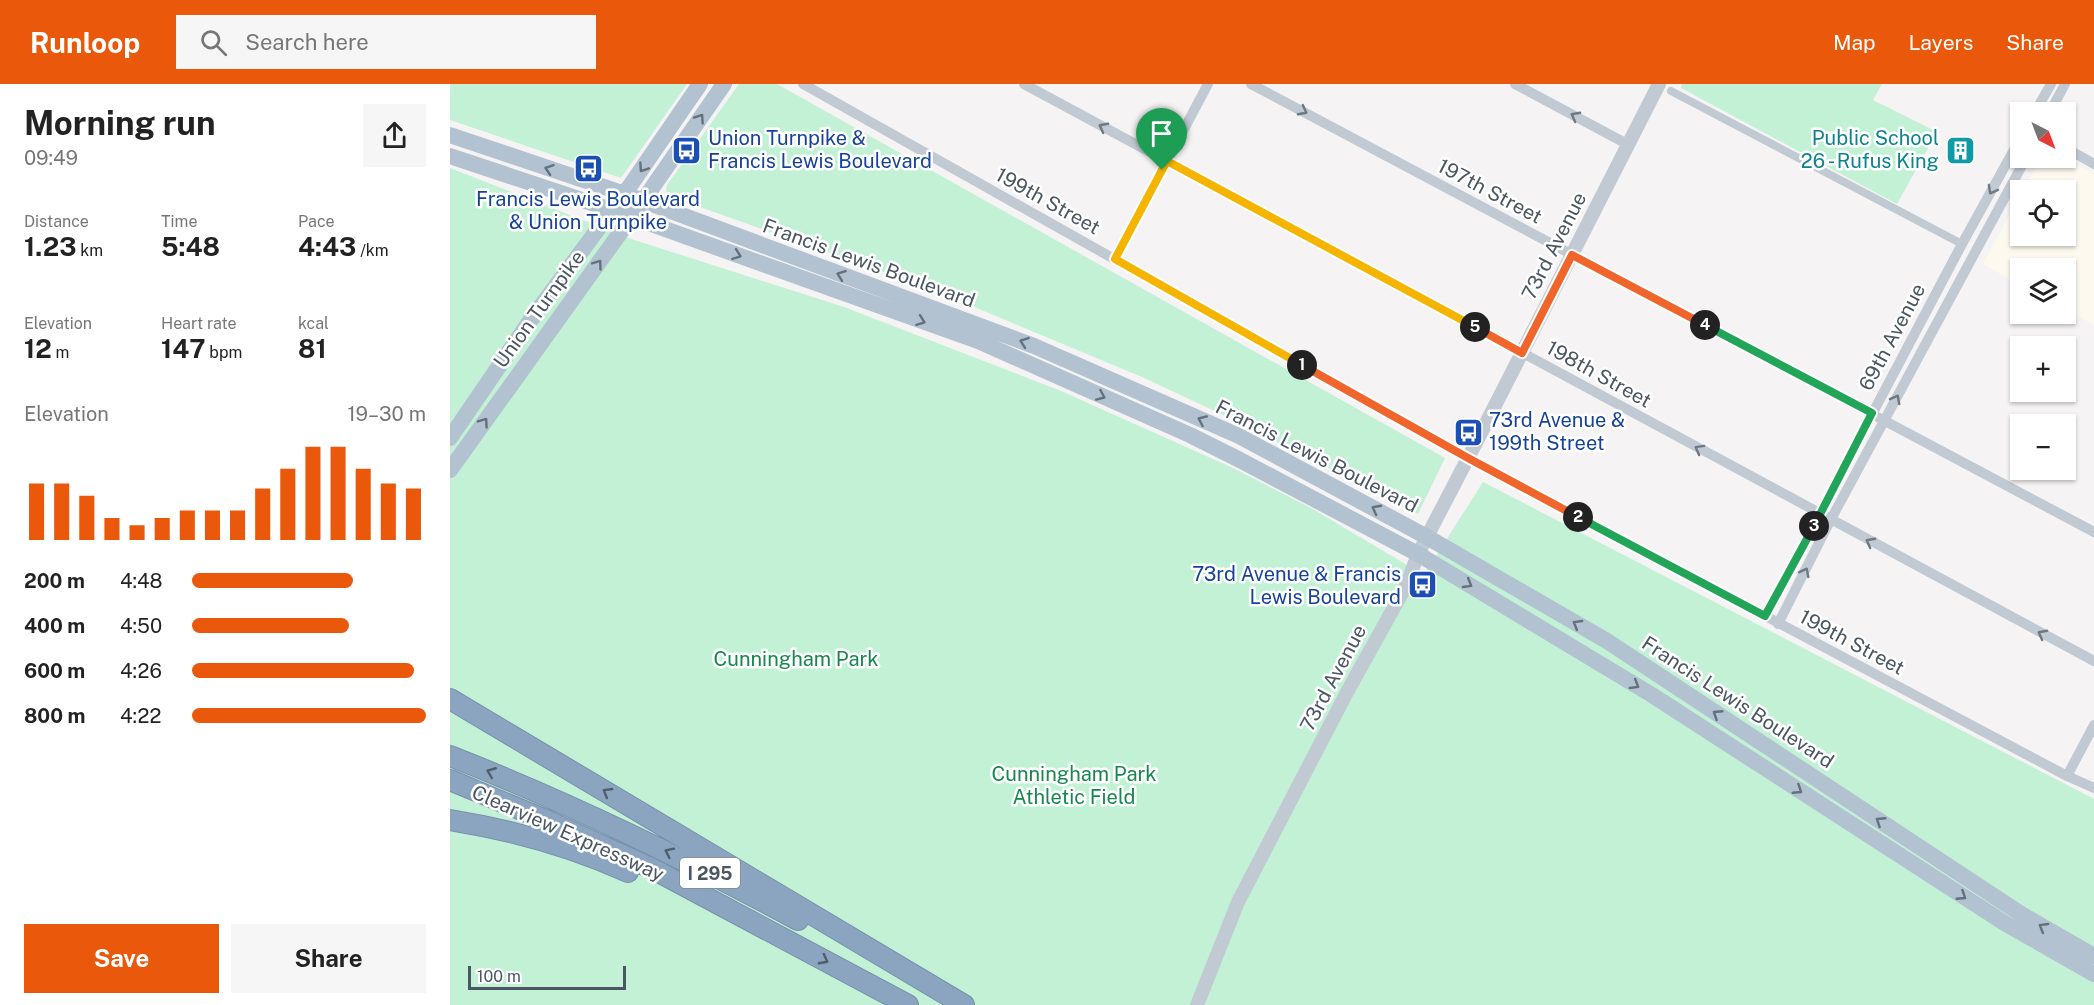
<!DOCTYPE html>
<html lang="en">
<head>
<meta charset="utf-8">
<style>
  :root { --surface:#fff; --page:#f6f6f6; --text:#222; --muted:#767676; --accent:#ea580c }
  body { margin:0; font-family:"Public Sans",sans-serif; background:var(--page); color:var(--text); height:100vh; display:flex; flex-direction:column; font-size:22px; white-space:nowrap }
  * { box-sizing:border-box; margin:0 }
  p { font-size:20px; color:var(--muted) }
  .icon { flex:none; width:33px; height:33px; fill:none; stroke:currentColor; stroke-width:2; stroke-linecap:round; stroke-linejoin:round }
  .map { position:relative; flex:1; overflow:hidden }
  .drawer { display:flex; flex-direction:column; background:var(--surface); width:450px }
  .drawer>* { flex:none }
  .needle { width:39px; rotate:138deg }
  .buttons { position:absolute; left:1560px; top:18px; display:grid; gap:12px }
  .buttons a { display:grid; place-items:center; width:66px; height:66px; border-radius:0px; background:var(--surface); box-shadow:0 2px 4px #0004; font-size:30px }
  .scale { position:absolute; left:18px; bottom:15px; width:158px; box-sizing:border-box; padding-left:6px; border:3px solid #4a5661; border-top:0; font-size:16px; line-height:21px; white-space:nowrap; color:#4a5661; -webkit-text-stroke:4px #fff; paint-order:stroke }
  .pin { position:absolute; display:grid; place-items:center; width:51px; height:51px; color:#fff; margin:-62px -26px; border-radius:50% 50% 50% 0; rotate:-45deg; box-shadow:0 0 6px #0007 }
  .pin .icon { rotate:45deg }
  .km { position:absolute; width:30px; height:30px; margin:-15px; border-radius:50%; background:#222; color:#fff; font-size:16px; line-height:30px; text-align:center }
  .round { display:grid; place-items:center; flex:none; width:63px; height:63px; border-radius:0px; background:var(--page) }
  .headline { display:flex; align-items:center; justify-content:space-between; height:102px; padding:0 24px }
  h1 { font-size:33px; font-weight:700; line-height:45px }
  .figures { display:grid; grid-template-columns:repeat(3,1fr); gap:9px; height:102px; padding:6px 24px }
  .figures div { display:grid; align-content:center }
  .figures b { font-size:26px; font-weight:700 }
  .figures small { font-size:16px; font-weight:400 }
  .figures p { font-size:16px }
  .chart { height:168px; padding:12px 24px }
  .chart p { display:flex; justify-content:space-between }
  .chart svg { width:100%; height:108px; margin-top:6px; stroke:var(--accent); stroke-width:6 }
  .primary-button { display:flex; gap:12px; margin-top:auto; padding:12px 24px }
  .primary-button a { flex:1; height:69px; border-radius:0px; background:var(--accent); color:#fff; font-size:24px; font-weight:700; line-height:69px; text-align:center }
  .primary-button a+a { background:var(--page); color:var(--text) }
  ul { padding:0 24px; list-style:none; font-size:20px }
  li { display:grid; grid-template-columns:96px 72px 1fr; align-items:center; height:45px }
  li i { height:15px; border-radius:8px; background:var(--accent) }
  header { display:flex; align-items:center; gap:36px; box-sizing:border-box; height:84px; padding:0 30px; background:var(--accent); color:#fff }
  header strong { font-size:28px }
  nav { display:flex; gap:33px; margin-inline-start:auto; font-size:21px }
  .search { width:420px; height:54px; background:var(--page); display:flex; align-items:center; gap:15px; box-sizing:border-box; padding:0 21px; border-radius:0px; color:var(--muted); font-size:22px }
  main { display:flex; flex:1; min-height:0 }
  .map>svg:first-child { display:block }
</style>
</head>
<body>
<header>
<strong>Runloop</strong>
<div class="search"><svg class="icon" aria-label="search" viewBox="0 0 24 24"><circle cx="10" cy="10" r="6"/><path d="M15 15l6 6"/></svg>Search here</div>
<nav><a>Map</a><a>Layers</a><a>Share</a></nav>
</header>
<main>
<section class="drawer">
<div class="headline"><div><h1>Morning run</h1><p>09:49</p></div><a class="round"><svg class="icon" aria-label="share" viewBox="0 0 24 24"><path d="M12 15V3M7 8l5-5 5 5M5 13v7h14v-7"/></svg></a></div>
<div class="figures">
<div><p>Distance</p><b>1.23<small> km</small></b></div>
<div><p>Time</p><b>5:48</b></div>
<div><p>Pace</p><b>4:43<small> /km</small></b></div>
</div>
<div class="figures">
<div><p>Elevation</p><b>12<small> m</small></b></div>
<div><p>Heart rate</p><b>147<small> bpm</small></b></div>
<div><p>kcal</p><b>81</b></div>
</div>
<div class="chart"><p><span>Elevation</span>19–30 m</p>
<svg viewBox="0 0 160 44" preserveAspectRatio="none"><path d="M5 44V21M15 44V21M25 44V26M35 44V35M45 44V38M55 44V35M65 44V32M75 44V32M85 44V32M95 44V23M105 44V15M115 44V6M125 44V6M135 44V15M145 44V21M155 44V23"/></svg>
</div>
<ul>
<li><b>200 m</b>4:48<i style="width:69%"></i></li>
<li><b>400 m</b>4:50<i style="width:67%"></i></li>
<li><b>600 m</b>4:26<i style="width:95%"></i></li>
<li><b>800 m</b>4:22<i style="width:100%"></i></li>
</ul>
<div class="primary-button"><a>Save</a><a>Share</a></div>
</section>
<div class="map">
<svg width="1644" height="921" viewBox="0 0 1644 921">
  <rect width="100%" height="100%" fill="#f5f3f3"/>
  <path fill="#fdf9ef" d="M1591 74H1613L1644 90V241L1616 225V184H1570V201L1533 180 1570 111V152H1616V106H1573Z"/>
  <path fill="#c3f1d5" d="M0 0H237L171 94 0 36Z
    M289 0H327L995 374 968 430 786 337 692 293 486 207 222 113 216 107 217 101Z
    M1232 0H1432L1423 16 1487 48 1447 120 1231 4Z
    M0 84 181 155 394 223 611 307 783 384 861 424 974 491 1033 398 1644 715V921H0Z"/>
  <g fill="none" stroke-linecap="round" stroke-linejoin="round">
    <defs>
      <path id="motorway" d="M0 615 514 921
        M0 672C120 719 235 775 348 836
        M0 696 98 737 203 785 458 921
        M0 736C62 746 120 762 178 788"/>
    </defs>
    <use href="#motorway" stroke="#7690ad" stroke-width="22"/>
    <path stroke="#c1cad2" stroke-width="8" d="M1221 7 1512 160"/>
    <path stroke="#c1cad2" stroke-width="10" d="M353 0 1018 374 1617 692 1644 704
      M574 0 1644 577
      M801 0 1644 448
      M1065 0 1177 60
      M1585 28 1601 0
      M1600 28 1615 0
      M1616 64 1644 80
      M665 175 758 0
      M1315 533 1512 160 1570 55
      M1328 540 1380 437 1576 74
      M1617 692 1644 641"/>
    <path stroke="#c1cad2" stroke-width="14" d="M747 921 788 818 896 610 957 500 968 470 1031 349 1209 0"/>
    <path stroke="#b3c2d1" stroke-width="16" d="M0 51 175 110 584 262 789 352 977 453 1157 557 1571 830 1644 872
      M0 72 162 126 528 257 740 351 788 375 968 470 1202 611 1556 840 1644 890
      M0 354 80 237 182 99 250 0
      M0 386 193 117 274 0"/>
    <use href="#motorway" stroke="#8ba5c1" stroke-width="20"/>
  </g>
  <defs><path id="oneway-chevron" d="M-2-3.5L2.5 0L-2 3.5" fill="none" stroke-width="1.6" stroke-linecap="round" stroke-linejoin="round" transform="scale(1.5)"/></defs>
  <g stroke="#6e7983">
    <use href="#oneway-chevron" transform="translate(853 27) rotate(28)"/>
    <use href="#oneway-chevron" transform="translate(1125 32) rotate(-152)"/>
    <use href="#oneway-chevron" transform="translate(653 43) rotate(-152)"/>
    <use href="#oneway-chevron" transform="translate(1542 106) rotate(119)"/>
    <use href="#oneway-chevron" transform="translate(1446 315) rotate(-62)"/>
    <use href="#oneway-chevron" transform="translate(1249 365) rotate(-151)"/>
    <use href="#oneway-chevron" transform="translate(1420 458) rotate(-152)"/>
    <use href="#oneway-chevron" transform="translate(1355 488) rotate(-63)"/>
    <use href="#oneway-chevron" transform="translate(1592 550) rotate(-152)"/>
  </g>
  <g stroke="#64717d">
    <use href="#oneway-chevron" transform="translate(250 34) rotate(-56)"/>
    <use href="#oneway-chevron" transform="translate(193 84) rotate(124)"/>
    <use href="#oneway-chevron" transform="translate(99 85) rotate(-161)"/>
    <use href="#oneway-chevron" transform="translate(287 171) rotate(20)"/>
    <use href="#oneway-chevron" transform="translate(148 180) rotate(-54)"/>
    <use href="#oneway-chevron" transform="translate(391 191) rotate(-160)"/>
    <use href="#oneway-chevron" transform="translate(471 237) rotate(20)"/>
    <use href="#oneway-chevron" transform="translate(574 258) rotate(-160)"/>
    <use href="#oneway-chevron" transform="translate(651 312) rotate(24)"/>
    <use href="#oneway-chevron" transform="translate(752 336) rotate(-156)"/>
    <use href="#oneway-chevron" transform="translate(34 338) rotate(-55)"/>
    <use href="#oneway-chevron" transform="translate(926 425) rotate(-152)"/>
    <use href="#oneway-chevron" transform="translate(1018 500) rotate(31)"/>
    <use href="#oneway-chevron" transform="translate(1127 540) rotate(-150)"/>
    <use href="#oneway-chevron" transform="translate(1185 601) rotate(31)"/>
    <use href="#oneway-chevron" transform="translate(1267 630) rotate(-147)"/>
    <use href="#oneway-chevron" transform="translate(1348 706) rotate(33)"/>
    <use href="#oneway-chevron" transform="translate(1430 737) rotate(-147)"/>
    <use href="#oneway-chevron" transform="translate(1512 812) rotate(33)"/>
    <use href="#oneway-chevron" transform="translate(1593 843) rotate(-150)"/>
  </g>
  <g stroke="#505e6b">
    <use href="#oneway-chevron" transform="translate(41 688) rotate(-158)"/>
    <use href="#oneway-chevron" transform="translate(157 708) rotate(-149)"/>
    <use href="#oneway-chevron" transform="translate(219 768) rotate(-154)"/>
    <use href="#oneway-chevron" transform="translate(374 876) rotate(28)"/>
  </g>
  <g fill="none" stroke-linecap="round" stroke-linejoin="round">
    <defs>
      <path id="split-1" d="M712 86 665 175 852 281"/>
      <path id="split-2" d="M852 281 1018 374 1128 433"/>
      <path id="split-3" d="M1128 433 1315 532 1364 442"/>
      <path id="split-4" d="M1255 241 1422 329 1364 442"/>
      <path id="split-5" d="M1025 243 1072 269 1122 171 1255 241"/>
      <path id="split-6" d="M712 86 717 77 1025 243"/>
    </defs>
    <use href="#split-1" stroke="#fff" stroke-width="12"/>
    <use href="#split-2" stroke="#fff" stroke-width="12"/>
    <use href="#split-3" stroke="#fff" stroke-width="12"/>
    <use href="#split-4" stroke="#fff" stroke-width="12"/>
    <use href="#split-5" stroke="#fff" stroke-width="12"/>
    <use href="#split-6" stroke="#fff" stroke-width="12"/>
    <use href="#split-1" stroke="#f5b400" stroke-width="8"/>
    <use href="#split-2" stroke="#f0652b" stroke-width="8"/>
    <use href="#split-3" stroke="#22a559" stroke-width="8"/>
    <use href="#split-4" stroke="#22a559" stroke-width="8"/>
    <use href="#split-5" stroke="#f0652b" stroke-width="8"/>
    <use href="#split-6" stroke="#f5b400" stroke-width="8"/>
  </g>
  <defs>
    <symbol id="bus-square" viewBox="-11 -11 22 22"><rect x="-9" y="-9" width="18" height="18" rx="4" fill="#1a4fb4" stroke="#fff"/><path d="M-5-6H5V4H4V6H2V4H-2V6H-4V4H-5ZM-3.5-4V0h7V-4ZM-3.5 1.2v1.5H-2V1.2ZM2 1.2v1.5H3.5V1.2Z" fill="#fff"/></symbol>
    <symbol id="building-square" viewBox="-11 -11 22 22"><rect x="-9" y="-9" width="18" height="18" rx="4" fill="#0f9aa8" stroke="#fff"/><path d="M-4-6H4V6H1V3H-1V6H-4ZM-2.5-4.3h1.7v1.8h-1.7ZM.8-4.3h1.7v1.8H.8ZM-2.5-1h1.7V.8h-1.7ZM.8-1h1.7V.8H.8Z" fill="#fff"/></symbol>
  </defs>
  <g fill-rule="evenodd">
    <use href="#bus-square" x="220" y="50" width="33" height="33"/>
    <use href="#building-square" x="1494" y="50" width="33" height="33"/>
    <use href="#bus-square" x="122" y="68" width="33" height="33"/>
    <use href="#bus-square" x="1002" y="332" width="33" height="33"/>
    <use href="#bus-square" x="956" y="484" width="33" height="33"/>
  </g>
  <g text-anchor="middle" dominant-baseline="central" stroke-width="5" stroke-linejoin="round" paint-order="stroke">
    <rect fill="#fff" stroke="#808990" stroke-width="1.5" x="230" y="774" width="60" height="30" rx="4.5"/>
    <g font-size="18" font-weight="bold" fill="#4a5661">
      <text x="260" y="789">I 295</text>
    </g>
    <g font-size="20" fill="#164399" stroke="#fff" text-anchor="start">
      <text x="258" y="54">Union Turnpike &amp;<tspan x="258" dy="23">Francis Lewis Boulevard</tspan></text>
      <text x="138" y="115" text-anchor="middle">Francis Lewis Boulevard<tspan x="138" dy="23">&amp; Union Turnpike</tspan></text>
      <text x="1039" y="336">73rd Avenue &amp;<tspan x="1039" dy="23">199th Street</tspan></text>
      <text x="951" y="490" text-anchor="end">73rd Avenue &amp; Francis<tspan x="951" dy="23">Lewis Boulevard</tspan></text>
    </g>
    <g font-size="20" fill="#0d838f" stroke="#fff" text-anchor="end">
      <text x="1489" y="54">Public School<tspan x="1489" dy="23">26 - Rufus King</tspan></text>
    </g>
    <g font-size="20" fill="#4a5661" stroke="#fff">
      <text transform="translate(1040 107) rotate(28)">197th Street</text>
      <text transform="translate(598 117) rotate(29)">199th Street</text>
      <text transform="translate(1104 162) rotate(-63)">73rd Avenue</text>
      <text transform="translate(419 179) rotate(20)">Francis Lewis Boulevard</text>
      <text transform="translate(89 225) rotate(-54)">Union Turnpike</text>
      <text transform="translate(1442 253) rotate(-62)">69th Avenue</text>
      <text transform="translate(1149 290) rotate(29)">198th Street</text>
      <text transform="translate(867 372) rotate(27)">Francis Lewis Boulevard</text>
      <text transform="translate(1402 558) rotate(28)">199th Street</text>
      <text transform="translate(883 594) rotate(-62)">73rd Avenue</text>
      <text transform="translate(1288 618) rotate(33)">Francis Lewis Boulevard</text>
      <text transform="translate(118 749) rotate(24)">Clearview Expressway</text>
    </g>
    <g font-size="20" fill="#17864f" stroke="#fff">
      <text x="346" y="575">Cunningham Park</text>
      <text x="624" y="690">Cunningham Park<tspan x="624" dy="23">Athletic Field</tspan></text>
    </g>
  </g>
</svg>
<div class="buttons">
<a><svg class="needle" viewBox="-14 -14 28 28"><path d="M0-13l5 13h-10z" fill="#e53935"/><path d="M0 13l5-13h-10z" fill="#767676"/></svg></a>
<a><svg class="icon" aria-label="locate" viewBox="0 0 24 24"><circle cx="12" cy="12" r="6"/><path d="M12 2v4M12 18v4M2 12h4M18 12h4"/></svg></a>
<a><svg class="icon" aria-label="layers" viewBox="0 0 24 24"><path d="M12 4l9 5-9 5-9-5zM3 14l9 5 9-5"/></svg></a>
<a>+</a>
<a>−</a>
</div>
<div class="scale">100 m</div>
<div class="pin" style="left:712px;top:86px;background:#1e9e55"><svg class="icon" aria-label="arrive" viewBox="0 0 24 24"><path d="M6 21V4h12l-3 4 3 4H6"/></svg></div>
<b class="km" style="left:852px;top:281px">1</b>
<b class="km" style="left:1128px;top:433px">2</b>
<b class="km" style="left:1364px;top:442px">3</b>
<b class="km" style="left:1255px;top:241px">4</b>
<b class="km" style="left:1025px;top:243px">5</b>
</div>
</main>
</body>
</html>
